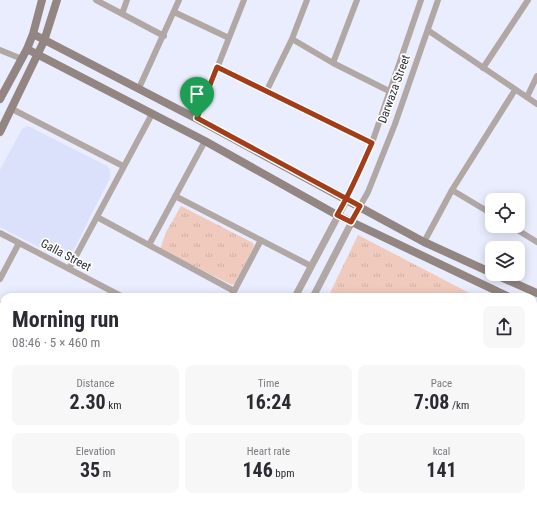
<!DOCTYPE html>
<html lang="en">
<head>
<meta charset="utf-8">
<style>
  :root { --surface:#fff; --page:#f7f7f7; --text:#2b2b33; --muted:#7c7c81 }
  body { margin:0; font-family:"Roboto Condensed",sans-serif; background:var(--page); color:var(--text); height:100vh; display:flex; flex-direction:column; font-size:15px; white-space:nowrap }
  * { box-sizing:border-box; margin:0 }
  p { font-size:13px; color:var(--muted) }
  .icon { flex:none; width:22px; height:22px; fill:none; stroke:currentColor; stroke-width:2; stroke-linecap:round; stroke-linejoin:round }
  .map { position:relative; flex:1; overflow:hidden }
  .sheet { position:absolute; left:0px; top:293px; width:537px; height:212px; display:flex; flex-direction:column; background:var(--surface); border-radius:12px 12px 0 0; box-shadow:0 2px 10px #0003 }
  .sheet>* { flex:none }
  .controls { position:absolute; left:485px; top:193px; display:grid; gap:8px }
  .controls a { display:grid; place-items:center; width:40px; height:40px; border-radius:8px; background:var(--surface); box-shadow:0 2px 10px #0003; font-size:20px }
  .pin { position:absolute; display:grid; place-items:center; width:34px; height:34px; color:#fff; margin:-41px -17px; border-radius:50% 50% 50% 0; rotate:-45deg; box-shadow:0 0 4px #0007 }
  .pin .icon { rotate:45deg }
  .round { display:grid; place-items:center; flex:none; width:42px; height:42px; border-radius:8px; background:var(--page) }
  .overview { display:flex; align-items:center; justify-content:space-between; height:68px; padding:0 12px }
  h1 { font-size:22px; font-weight:700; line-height:30px }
  .stats { display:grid; grid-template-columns:repeat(3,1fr); gap:6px; height:68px; padding:4px 12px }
  .stats div { display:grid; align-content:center; border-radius:8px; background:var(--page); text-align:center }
  .stats b { font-size:20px; font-weight:700 }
  .stats small { font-size:11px; font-weight:400 }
  .stats p { font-size:11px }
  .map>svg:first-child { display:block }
</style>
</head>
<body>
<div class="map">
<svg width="537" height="505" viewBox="0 0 537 505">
  <defs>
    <pattern id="park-tufts" width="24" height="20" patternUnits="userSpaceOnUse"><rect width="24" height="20" fill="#f1cabe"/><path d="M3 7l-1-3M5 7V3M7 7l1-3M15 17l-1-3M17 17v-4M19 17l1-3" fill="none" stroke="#cfaea4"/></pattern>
  </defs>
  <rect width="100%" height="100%" fill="#eaedfd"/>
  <path fill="#dce1fb" d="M28 126 107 166 110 170V178L93 211 76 246 67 257 62 258 56 256 0 227V170L22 129Z"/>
  <path fill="url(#park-tufts)" d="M181 206 253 243 254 246 235 283 232 285 160 249 166 232Z
    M358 235 477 297H328Z
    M0 311 4 313V377L0 385Z
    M228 501H353L349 505H226Z"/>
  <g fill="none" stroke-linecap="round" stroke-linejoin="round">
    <path stroke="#b1a7a4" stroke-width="6" d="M96 0 164 36
      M174 12 229 38
      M122 14 127 0
      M429 31 537 104
      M292 39 333 63 391 92
      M0 50 22 59
      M333 63 357 0
      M217 67 372 143
      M483 68 528 0
      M139 88 179 0
      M266 92 292 39 307 0
      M527 97 537 76
      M12 109 123 166
      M197 119 244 0
      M452 190 492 214
      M175 196 311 266
      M347 199 372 143 421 0
      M360 206 368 192 395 124 438 0
      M97 217 234 291
      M511 226 537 242
      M0 233 123 297
      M424 242 452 190 515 90
      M149 245 205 141
      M69 269 152 114
      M0 279 19 243
      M231 297 261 240
      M0 304 4 306
      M0 396 4 388
      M0 407 4 409
      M0 476 4 478
      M104 501 111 505
      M516 501 523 505
      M9 505 11 501
      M80 505 82 501
      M449 505 453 501
      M536 505 537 503"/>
    <path stroke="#b1a7a4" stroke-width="7" d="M295 297 347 199
      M313 297 360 206
      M533 323 537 319
      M192 505 194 501
      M211 505 213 501
      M359 505 363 501"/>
    <path stroke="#938581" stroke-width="8" d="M33 34 197 119 424 242 492 273
      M27 49 205 141 337 215 509 297
      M0 99 27 49 33 34 42 0
      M0 132 44 41 57 0
      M494 274 537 293
      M533 308 537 310"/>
    <path stroke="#74625d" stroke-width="10" d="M533 356 537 351
      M533 377 537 373
      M386 505 390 501
      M409 505 413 501"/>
  </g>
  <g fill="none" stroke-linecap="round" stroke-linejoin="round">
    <defs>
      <path id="route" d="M197 118 347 199 360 206 351 222 337 215C351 192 361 167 372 143L217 67 197 118"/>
    </defs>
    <use href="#route" stroke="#fff" stroke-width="8"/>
    <use href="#route" stroke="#a33d19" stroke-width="5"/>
  </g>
  <g text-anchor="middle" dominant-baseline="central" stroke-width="3.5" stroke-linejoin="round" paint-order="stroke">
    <g font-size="12" fill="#303239" stroke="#fff">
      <text transform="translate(394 89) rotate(-70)">Darwaza Street</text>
      <text transform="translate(66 255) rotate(28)">Galla Street</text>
    </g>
  </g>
</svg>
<div class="controls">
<a><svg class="icon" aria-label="locate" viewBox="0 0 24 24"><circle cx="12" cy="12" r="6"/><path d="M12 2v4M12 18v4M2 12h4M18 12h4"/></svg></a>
<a><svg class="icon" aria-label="layers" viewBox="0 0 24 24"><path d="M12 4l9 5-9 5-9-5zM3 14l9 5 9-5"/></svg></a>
</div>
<div class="pin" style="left:197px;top:118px;background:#1e9e55"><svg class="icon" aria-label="arrive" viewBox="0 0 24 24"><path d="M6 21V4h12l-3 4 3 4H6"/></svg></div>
<section class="sheet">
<div class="overview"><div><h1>Morning run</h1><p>08:46 · 5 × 460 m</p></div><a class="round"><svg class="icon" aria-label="share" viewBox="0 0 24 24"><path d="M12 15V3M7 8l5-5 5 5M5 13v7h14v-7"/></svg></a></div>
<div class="stats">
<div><p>Distance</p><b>2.30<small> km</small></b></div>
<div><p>Time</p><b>16:24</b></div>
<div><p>Pace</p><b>7:08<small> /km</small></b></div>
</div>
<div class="stats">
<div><p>Elevation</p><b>35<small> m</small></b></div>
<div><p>Heart rate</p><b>146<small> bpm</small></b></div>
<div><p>kcal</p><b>141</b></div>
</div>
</section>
</div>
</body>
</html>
